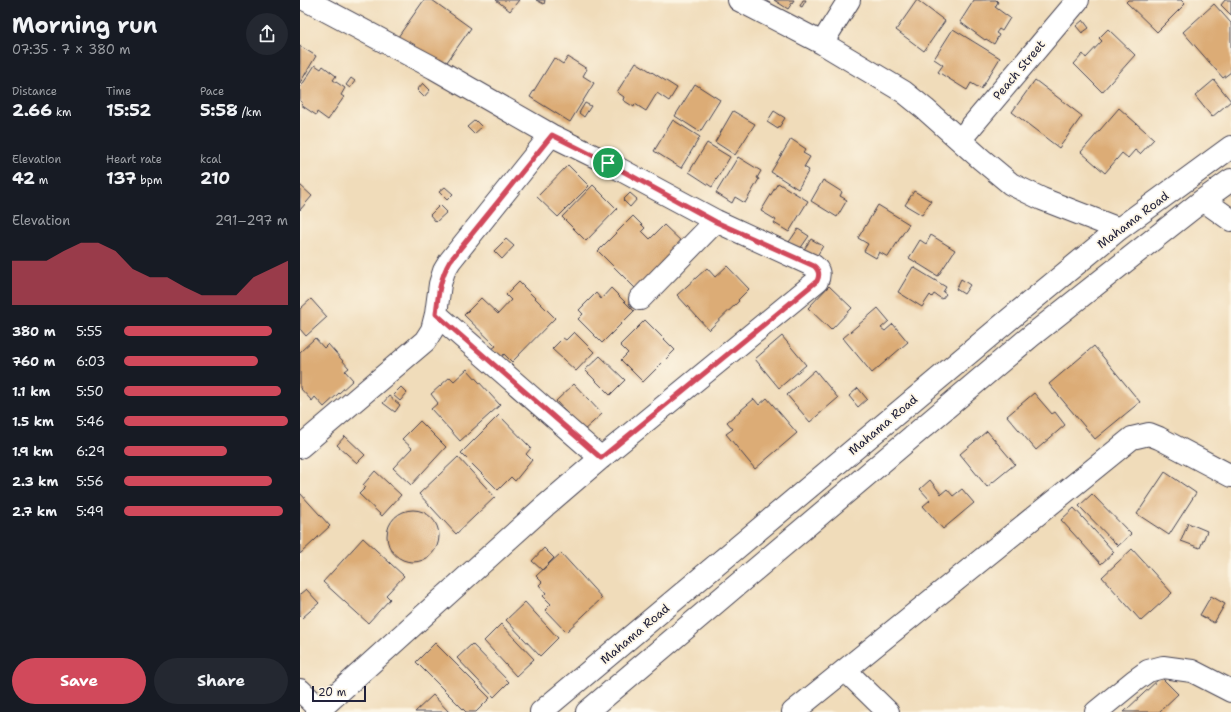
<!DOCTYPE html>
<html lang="en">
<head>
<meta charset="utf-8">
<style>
  :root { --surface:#171b24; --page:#242831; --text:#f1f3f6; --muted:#9ea1a6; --accent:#d1495b }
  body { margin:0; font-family:"Shantell Sans",sans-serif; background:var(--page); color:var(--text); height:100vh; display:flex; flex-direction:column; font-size:15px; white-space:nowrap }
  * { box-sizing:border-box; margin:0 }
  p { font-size:13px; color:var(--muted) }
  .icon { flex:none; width:22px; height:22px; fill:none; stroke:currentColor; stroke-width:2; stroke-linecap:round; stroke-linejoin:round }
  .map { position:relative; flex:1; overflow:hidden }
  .side { display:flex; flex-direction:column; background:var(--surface); width:300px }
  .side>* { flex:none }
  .scale { position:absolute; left:12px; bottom:10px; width:54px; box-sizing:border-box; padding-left:4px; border:2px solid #22223b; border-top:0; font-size:11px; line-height:14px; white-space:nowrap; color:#22223b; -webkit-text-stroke:3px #fcf5e5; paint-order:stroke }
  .pin { position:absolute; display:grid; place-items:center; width:34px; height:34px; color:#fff; margin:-17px; border:2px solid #fff; border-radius:50%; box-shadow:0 1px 4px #0007 }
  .round { display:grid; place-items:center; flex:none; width:42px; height:42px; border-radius:21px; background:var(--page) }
  .summary { display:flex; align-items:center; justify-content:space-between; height:68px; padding:0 12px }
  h1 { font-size:22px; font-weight:700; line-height:30px }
  .stats { display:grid; grid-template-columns:repeat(3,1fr); gap:6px; height:68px; padding:4px 12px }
  .stats div { display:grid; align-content:center }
  .stats b { font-size:17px; font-weight:700 }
  .stats small { font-size:11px; font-weight:400 }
  .stats p { font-size:11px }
  .chart { height:112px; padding:8px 12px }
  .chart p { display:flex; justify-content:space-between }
  .chart svg { width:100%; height:72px; margin-top:4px; fill:var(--accent); opacity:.7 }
  .action { display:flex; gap:8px; margin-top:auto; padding:8px 12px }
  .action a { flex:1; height:46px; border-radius:24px; background:var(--accent); color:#fff; font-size:16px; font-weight:700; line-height:46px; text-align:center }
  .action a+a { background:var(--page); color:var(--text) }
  ul { padding:0 12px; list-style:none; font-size:13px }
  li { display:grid; grid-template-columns:64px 48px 1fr; align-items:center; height:30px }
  li i { height:10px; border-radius:5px; background:var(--accent) }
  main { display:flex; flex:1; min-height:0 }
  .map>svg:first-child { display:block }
</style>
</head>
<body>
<main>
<section class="side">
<div class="summary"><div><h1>Morning run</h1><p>07:35 · 7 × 380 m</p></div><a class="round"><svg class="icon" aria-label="share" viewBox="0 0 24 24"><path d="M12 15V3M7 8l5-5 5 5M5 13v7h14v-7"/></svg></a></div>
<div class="stats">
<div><p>Distance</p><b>2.66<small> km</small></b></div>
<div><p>Time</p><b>15:52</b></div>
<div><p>Pace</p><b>5:58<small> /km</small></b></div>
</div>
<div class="stats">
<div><p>Elevation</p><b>42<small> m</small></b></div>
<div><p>Heart rate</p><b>137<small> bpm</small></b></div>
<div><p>kcal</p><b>210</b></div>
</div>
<div class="chart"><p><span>Elevation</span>291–297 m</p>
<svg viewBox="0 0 160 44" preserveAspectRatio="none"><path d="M0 44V17L10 17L20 17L30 11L40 6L50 6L60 11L70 22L80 27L90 27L100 33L110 38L120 38L130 38L140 27L150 22L160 17V44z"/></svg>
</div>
<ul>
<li><b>380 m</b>5:55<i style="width:90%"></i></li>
<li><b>760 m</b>6:03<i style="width:82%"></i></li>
<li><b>1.1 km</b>5:50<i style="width:96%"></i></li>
<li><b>1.5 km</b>5:46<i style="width:100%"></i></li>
<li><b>1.9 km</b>6:29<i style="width:63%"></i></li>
<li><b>2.3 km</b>5:56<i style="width:90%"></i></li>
<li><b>2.7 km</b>5:49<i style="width:97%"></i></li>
</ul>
<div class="action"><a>Save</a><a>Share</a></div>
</section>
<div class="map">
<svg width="931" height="712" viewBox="0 0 931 712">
  <rect width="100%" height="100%" fill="#fcf5e5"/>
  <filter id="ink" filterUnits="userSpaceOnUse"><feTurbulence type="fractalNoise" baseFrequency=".025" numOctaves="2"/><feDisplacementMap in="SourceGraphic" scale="8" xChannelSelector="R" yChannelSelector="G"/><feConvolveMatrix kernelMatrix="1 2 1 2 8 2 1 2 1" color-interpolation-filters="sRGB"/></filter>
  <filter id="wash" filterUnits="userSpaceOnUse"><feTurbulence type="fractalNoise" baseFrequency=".012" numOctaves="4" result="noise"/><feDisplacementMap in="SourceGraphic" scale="16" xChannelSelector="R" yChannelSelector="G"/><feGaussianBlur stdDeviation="0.9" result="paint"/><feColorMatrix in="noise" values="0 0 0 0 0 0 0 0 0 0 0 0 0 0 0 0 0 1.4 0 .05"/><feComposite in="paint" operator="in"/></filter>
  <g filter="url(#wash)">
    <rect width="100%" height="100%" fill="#f0dcba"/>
    <g id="blocks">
      <path fill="#dcac76" d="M124 0H132L171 28 142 69 98 37Z
        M196 0H219L210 11Z
        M236 0H245L244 4Z
        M474 0H494L488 9Z
        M503 0H506L502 7 500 6Z
        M617 0 645 21 624 51 596 30Z
        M674 0H696L698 2 695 7 710 18 702 31 699 29 696 33 699 35 694 44 686 39 685 40 660 22Z
        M828 0H881L885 4 857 32 826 2Z
        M925 0H931V15L921 5Z
        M914 4 931 23V72L923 78 883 32Z
        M783 20 789 28 782 33 776 26Z
        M653 29 700 58 681 89 671 83 667 90 638 72 643 65 634 59Z
        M808 29 835 55 802 92 774 64 783 54 786 58 802 41 799 38Z
        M0 46 16 56 0 83Z
        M268 57 287 69 283 76 294 83 270 122 230 97 254 58 263 64Z
        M336 62 377 88 369 101 357 93 346 111 335 104 334 107 323 100 324 97 317 92Z
        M15 65 21 69 23 66 36 76 33 80 45 88 41 95 44 97 28 120 17 112 16 115 1 105 3 103 0 101V88Z
        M51 78 55 81 50 88 46 85Z
        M735 80 782 116 759 148 712 112Z
        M914 80 931 101 912 117 895 96Z
        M123 83 130 90 124 97 117 90Z
        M395 84 420 100 400 132 375 116Z
        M285 103 291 106 284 117 279 113Z
        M819 108 854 139 840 154 835 150 828 158 822 153 805 173 781 152Z
        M433 111 455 124 435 155 415 142Z
        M474 111 485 118 478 129 467 122Z
        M175 120 182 127 174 134 167 127Z
        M373 120 400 137 381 168 354 151Z
        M491 139 506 149 503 153 510 157 504 167 509 170 498 189 471 172Z
        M407 143 430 157 412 187 389 172Z
        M438 157 461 171 457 178 459 179 445 203 435 197 432 203 416 193Z
        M268 165 289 186 258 217 237 197Z
        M523 180 542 192 540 196 547 200 537 217 511 201Z
        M478 183 508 201 489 232 474 223 476 220 461 211Z
        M0 185 12 196 0 210Z
        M293 185 317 209 286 241 262 217Z
        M145 187 153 194 147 200 139 192Z
        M614 191 631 201 622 215 605 205Z
        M330 193 337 199 330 207 323 200Z
        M140 205 147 212 136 222 130 215Z
        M578 205 609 224 588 257 579 252 576 258 564 251 568 244 558 238Z
        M333 216 345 228 342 231 350 239 364 225 383 243 337 290 298 251Z
        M498 229 509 236 500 249 489 242Z
        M631 235 655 250 638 276 609 258 620 240 626 244Z
        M206 239 214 246 202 259 194 251Z
        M511 239 523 246 515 259 503 251Z
        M427 266 449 289 438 300 439 301 409 330 377 295 407 268 415 277Z
        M613 267 646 287 643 292 646 294 642 299 634 294 632 297 630 295 622 307 598 292Z
        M661 279 670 285 664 294 656 289Z
        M219 282 255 318 212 362 204 354 201 358 192 349 196 346 164 315 181 298 198 314 211 300 206 295Z
        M529 286 552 308 531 330 508 308Z
        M311 288 334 311 302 343 278 319 283 314 279 310 296 293 301 299Z
        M11 299 27 317 6 336 0 329V309Z
        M578 308 589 321 581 328 585 331 593 324 608 342 572 373 543 338Z
        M345 320 375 350 343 382 321 360 328 353 320 345Z
        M274 332 294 352 276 371 252 349 263 338 266 340Z
        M482 336 506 365 479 388 455 359Z
        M15 338 24 348 28 344 49 368 45 371 53 380 24 407 15 397 12 401 0 388V352Z
        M794 346 840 402 795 439 749 384Z
        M300 356 325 380 310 395 285 370Z
        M167 369 200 405 160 441 131 409 138 403 131 394 150 377 154 381Z
        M515 370 538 398 510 422 487 395Z
        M274 384 302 414 283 431 256 401Z
        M101 387 107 393 100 401 93 395Z
        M558 388 567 399 558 407 549 396Z
        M734 393 752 414 755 412 765 425 736 450 707 416Z
        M89 396 100 405 95 412 83 403Z
        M467 398 497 433 455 469 426 434 433 429 427 422 454 399 459 405Z
        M199 415 231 448 226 454 232 460 215 481 211 477 198 490 161 453Z
        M120 421 146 447 111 485 93 468 112 448 102 439Z
        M687 431 715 464 687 487 660 454Z
        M45 436 65 455 57 463 37 445Z
        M158 457 195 497 156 534 119 494Z
        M75 471 101 495 82 516 59 494 66 487 63 485Z
        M865 472 896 493 869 535 837 514Z
        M630 480 641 494 647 489 653 496 662 489 674 503 643 529 623 506 630 500 620 489Z
        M0 493 30 526 0 554Z
        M792 494 831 534 818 546 779 506Z
        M774 508 814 552 801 564 761 520Z
        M87 536a26 26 0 1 1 52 0a26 26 0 1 1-52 0Z
        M888 523 907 531 900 548 881 541Z
        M63 538 104 576 86 595 90 599 68 623 23 582Z
        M244 548 254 558 242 570 232 561Z
        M832 549 872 593 841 621 802 577Z
        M261 553 302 598 266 632 245 610 251 604 243 596 246 593 239 585 242 582 236 576Z
        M6 589 19 603 2 618 0 616V594Z
        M911 596 925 604 914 623 900 615Z
        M225 602 258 638 240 656 206 620Z
        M201 624 234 659 216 676 184 641Z
        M135 643 190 698 176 712H166L116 662Z
        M172 644 209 682 194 697 157 658Z
        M861 677 878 694 859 712H824Z
        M133 695 149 712H115Z"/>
    </g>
  </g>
  <g filter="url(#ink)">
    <use href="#blocks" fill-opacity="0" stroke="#413e4e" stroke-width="1"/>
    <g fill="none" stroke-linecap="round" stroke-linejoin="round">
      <defs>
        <path id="minor" d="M6 0 134 68 251 135 308 163 416 221 514 266C519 270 520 275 517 281L301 458 245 506 17 712
          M439 0 522 43 604 92 625 109 681 159 711 184 742 199 819 229
          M522 43 549 0
          M660 140 778 0
          M903 200 931 220
          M340 299 416 221
          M136 314 301 458
          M0 447 125 341 132 330 136 314 140 284 144 271 150 261 251 135
          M545 670 588 712
          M0 690 23 712
          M241 712 718 312 819 229 931 147
          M287 712 731 336 903 200 931 180
          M493 712 832 438 849 434 859 438 931 476
          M796 712 834 681 848 671 863 667 892 671 931 691"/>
      </defs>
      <use href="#minor" stroke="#413e4e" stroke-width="24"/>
      <use href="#minor" stroke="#fff" stroke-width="22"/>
    </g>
  </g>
  <g fill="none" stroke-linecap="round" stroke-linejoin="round" filter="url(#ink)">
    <defs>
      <path id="route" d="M252 135 308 163 416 222 514 266C519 270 520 275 517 281L301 458 136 314C138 295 140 278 150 261Z"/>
    </defs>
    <use href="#route" stroke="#fff" stroke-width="8"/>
    <use href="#route" stroke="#d1495b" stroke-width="5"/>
  </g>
  <g text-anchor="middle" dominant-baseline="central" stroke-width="3.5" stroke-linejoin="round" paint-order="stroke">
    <g font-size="12" fill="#22223b" stroke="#fcf5e5">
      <text transform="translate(719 70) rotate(-50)">Peach Street</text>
      <text transform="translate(833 220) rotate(-37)">Mahama Road</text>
      <text transform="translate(583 425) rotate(-40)">Mahama Road</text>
      <text transform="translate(335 634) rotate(-40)">Mahama Road</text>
    </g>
  </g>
</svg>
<div class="scale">20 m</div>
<div class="pin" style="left:308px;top:163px;background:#1e9e55"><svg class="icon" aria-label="arrive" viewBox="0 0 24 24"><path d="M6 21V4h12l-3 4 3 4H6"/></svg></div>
</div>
</main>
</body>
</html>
